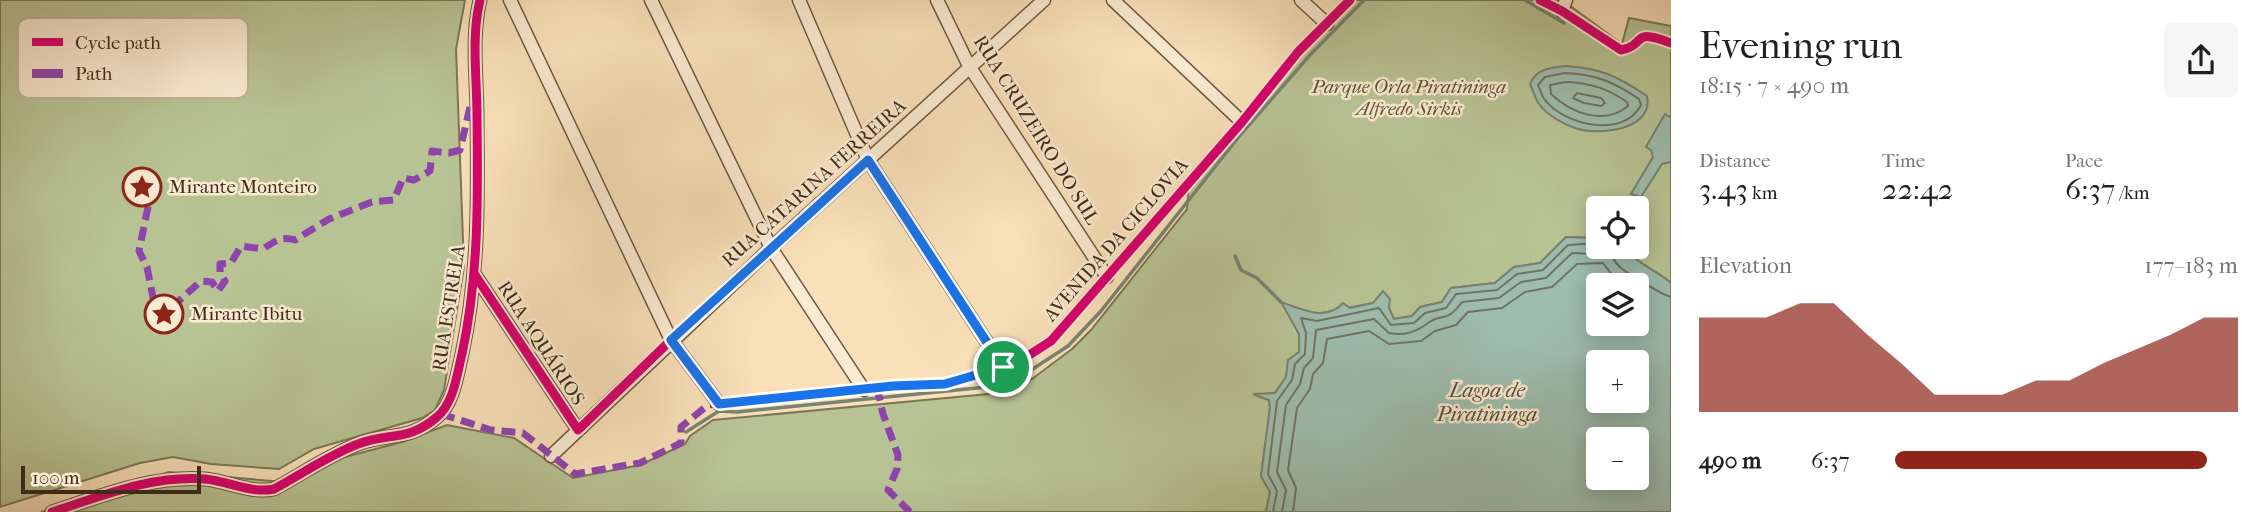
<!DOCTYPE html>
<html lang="en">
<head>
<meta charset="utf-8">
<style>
  :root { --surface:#fff; --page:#f6f6f6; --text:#202124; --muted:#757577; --accent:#8f2418 }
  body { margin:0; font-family:"IM FELL French Canon",serif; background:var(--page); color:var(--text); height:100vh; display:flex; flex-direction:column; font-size:26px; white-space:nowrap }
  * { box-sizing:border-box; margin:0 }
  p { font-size:23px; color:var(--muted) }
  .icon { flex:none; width:38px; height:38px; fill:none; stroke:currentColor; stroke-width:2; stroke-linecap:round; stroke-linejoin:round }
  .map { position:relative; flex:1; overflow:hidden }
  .drawer { display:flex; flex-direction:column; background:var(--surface); width:595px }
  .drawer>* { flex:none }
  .fabs { position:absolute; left:1586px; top:196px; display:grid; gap:14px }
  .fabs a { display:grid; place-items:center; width:63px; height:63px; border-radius:7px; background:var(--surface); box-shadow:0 4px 18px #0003; font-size:35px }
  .scale { position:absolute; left:21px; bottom:18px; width:180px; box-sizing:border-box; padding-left:7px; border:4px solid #412c1a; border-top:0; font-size:19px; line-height:24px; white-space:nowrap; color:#412c1a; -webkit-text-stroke:5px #fbebd2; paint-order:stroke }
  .pin { position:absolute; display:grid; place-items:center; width:60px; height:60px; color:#fff; margin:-30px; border:4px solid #fff; border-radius:50%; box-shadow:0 2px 7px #0007 }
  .round { display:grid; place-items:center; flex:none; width:74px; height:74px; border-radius:7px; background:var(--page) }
  .head { display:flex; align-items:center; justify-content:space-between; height:119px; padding:0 28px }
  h1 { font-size:38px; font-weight:600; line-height:52px }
  .figures { display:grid; grid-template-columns:repeat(3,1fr); gap:10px; height:119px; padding:7px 28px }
  .figures div { display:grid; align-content:center }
  .figures b { font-size:30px; font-weight:600 }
  .figures small { font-size:19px; font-weight:400 }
  .figures p { font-size:19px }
  .chart { height:196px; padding:14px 28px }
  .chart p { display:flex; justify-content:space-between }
  .chart svg { width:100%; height:126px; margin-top:7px; fill:var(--accent); opacity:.7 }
  ul { padding:0 28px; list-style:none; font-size:23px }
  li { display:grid; grid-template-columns:112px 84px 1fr; align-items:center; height:52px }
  li i { height:18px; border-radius:9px; background:var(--accent) }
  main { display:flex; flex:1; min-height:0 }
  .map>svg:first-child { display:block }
</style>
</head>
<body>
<main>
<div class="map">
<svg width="1671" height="512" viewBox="0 0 1671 512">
  <rect width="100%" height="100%" fill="#f9e0b9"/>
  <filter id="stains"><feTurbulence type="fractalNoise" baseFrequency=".00286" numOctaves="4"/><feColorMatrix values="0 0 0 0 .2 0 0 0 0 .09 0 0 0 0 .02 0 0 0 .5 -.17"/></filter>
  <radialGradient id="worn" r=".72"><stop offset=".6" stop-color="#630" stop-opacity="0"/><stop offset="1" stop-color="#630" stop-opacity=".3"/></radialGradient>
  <path fill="#b8c394" stroke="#7c7857" stroke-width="2" d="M0 0H465L456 49 464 267 444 390 435 410 422 418 314 449 279 469 211 464 173 457 140 463 0 507Z
    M1350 0H1562L1622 44 1629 18 1671 26V283C1656 270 1635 263 1624 247H1636V208H1598V235L1593 238 1566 237 1540 263 1514 267 1495 283 1451 288 1442 302 1420 307 1412 316 1394 319 1389 308 1373 303 1316 314 1282 303 1299 334V352L1289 360 1286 377 1275 393 1255 395 1269 400 1270 408 1261 476 1270 492 1266 512H41L169 472 284 482 315 465 402 442 447 425 514 438 573 478 640 465 685 444 690 436 713 420 999 393 1032 379 1072 349 1091 330 1187 209 1189 183 1298 52Z"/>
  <path fill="#9ebdae" stroke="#798373" stroke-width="2" fill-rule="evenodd" d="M1565 66C1601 68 1617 76 1647 96 1654 130 1599 136 1575 128 1563 124 1547 115 1539 104 1535 99 1533 90 1530 84 1536 69 1550 68 1565 66Z
    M1665 114 1671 118V162L1662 164 1641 197 1631 194 1653 157 1651 150 1646 147Z
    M1598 235V247H1624C1635 263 1656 270 1671 283V512H1266L1270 492 1261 476 1270 408 1269 400 1253 394 1275 393 1286 377 1288 360 1299 352V334L1281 302C1300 309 1327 322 1343 303L1350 308 1373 303 1383 291 1390 299 1389 308 1394 319 1412 316 1420 307 1442 302 1451 288 1495 283 1514 267 1540 263 1566 237 1593 238ZM1636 285V324H1598V285ZM1598 362H1636V401H1598ZM1598 439H1636V478H1598Z"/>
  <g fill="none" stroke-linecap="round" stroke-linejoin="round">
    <path stroke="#707464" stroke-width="2" d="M1565 73C1595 74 1614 82 1639 99L1641 105C1624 139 1564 125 1545 100 1542 96 1540 90 1538 85L1545 77Z
      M1566 82C1590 83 1607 88 1627 102L1628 106C1604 126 1571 113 1551 94L1550 85Z
      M1577 93 1601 98 1605 103 1601 106 1584 103 1573 98Z
      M1273 512 1277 491 1268 474 1277 401 1292 380 1295 364 1305 354 1306 333 1301 318 1317 321 1379 308 1391 325 1414 323 1425 313 1446 308 1456 294 1497 290 1517 274 1543 270 1568 245 1598 243
      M1282 512 1286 490 1277 472 1286 405 1300 384 1304 368 1313 358 1316 330 1374 319 1389 333C1405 336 1416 332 1428 323 1442 312 1445 325 1462 302L1499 298 1521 282 1546 278 1572 253 1595 254 1606 249C1612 253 1613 261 1619 266 1624 272 1665 296 1671 297
      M1293 512 1296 488 1288 470 1297 408 1310 389 1313 374 1323 363 1327 339 1369 331 1389 344 1421 341 1435 331 1456 325 1468 312 1502 308 1525 292 1552 287 1577 264 1603 263 1613 276 1629 285"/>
    <path stroke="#798373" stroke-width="3.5" d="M1525 0 1564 23
      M1626 208 1636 196
      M1235 256 1241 270 1257 278 1281 302
      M686 432 719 411 737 412 987 387 1025 374 1068 346 1101 311 1241 134 1310 55 1364 0"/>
    <defs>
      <path id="street" d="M510 0 671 340 719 404
        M651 0 771 248 864 390
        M799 0 868 160 1003 367
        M937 0 969 66 1107 277
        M1113 0 1242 122
        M1301 0 1327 24
        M1562 11 1566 0
        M475 275 578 430
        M551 456 771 248 1044 0
        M52 512C102 496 151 475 205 479 228 481 251 494 274 489 302 474 329 455 358 444 389 432 408 442 437 417 454 403 457 374 462 354 479 275 478 197 477 116 477 78 471 38 480 0"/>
    </defs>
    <use href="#street" stroke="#6f5942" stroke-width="15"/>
    <use href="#street" stroke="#fbebd2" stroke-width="12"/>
    <path stroke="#8e44ad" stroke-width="7" stroke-dasharray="14 7" stroke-linecap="butt" d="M142 187 149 202 139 251 147 267 155 308 164 314 201 281 212 282 218 291 225 281 220 272V264L231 263 241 246 263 249C275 241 281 236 295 240L329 219 372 202 394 200 403 178 414 180 430 171 432 151 449 153 460 150 470 107
      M877 387 883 414 898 455 897 469 888 490 910 512
      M441 414 491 430 523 433 575 474 640 463 681 443V427L708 405 719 404"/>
    <defs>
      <path id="cycleway" d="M1540 0 1562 11 1621 50C1648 45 1629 27 1671 43
        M475 275 578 430 671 340 719 404 893 386 945 384 1023 359 1051 341 1242 122 1298 52 1350 0
        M52 512C102 496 151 475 205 479 228 481 251 494 274 489 302 474 329 455 358 444 389 432 408 442 437 417 454 403 457 374 462 354 479 275 478 197 477 116 477 78 471 38 480 0"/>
    </defs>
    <use href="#cycleway" stroke="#fbebd2" stroke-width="13"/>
    <use href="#cycleway" stroke="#d6006c" stroke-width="9"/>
  </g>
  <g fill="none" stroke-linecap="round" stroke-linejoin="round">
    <defs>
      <path id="route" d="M868 160 1003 367 945 384 893 386 719 404 671 340Z"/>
    </defs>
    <use href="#route" stroke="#fff" stroke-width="14"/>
    <use href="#route" stroke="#1a73e8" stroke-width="9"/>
  </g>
  <defs>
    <symbol id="sight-ring" viewBox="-11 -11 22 22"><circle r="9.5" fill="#fbebd2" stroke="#8f2418" stroke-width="1.5"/><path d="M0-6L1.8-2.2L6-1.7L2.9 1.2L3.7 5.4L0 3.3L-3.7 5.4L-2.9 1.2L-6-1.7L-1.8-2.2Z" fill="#8f2418"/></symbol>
  </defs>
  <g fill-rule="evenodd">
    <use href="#sight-ring" x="120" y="165" width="44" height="44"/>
    <use href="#sight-ring" x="142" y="292" width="44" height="44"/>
  </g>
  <g text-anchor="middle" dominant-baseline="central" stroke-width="5" stroke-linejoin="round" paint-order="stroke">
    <g font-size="19" font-style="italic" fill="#5f5238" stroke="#fbebd2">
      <text x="1409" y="87">Parque Orla Piratininga<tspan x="1409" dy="22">Alfredo Sirkis</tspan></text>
    </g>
    <g font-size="19" fill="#412c1a" stroke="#fbebd2">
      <text transform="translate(1036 130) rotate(58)">RUA CRUZEIRO DO SUL</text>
      <text transform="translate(814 183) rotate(-42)">RUA CATARINA FERREIRA</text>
      <text transform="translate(1116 240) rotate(-49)">AVENIDA DA CICLOVIA</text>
      <text transform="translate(449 308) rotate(-81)">RUA ESTRELA</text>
      <text transform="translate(541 343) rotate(57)">RUA AQUÁRIOS</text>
    </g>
    <g font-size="19" fill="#412c1a" stroke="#fbebd2" text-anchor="start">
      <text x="169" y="187">Mirante Monteiro</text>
      <text x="191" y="314">Mirante Ibitu</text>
    </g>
    <g font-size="21" font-style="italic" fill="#58503f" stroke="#fbebd2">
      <text x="1487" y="390">Lagoa de<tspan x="1487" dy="24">Piratininga</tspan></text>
    </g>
  </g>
  <rect x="18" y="18" width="230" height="80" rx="10" fill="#fbebd2" stroke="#c3b29b" stroke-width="2"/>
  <rect x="32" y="38" width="31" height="8" fill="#d6006c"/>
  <rect x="32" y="69" width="31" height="9" fill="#8e44ad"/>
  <g font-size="19" fill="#412c1a">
    <text x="75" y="49">Cycle path</text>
    <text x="75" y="80">Path</text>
  </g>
  <rect width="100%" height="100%" filter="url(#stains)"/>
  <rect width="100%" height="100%" fill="url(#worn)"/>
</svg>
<div class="fabs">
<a><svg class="icon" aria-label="locate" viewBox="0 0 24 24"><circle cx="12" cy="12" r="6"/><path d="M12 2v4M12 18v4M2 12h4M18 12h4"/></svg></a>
<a><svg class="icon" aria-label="layers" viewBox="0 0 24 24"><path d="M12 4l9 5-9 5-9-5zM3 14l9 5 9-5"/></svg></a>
<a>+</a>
<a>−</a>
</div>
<div class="scale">100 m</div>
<div class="pin" style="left:1003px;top:367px;background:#1e9e55"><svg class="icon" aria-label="arrive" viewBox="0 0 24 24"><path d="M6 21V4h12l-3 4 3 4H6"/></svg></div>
</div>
<section class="drawer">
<div class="head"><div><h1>Evening run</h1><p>18:15 · 7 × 490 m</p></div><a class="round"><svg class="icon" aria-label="share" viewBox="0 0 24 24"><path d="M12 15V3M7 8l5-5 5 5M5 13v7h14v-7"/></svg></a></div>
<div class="figures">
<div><p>Distance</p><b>3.43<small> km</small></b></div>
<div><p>Time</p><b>22:42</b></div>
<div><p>Pace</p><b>6:37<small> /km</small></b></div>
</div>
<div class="chart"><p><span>Elevation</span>177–183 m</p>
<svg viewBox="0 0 160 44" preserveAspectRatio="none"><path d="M0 44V11L10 11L20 11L30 6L40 6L50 17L60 27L70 38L80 38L90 38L100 33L110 33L120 27L130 22L140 17L150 11L160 11V44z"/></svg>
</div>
<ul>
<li><b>490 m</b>6:37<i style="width:91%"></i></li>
</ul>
</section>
</main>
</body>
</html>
